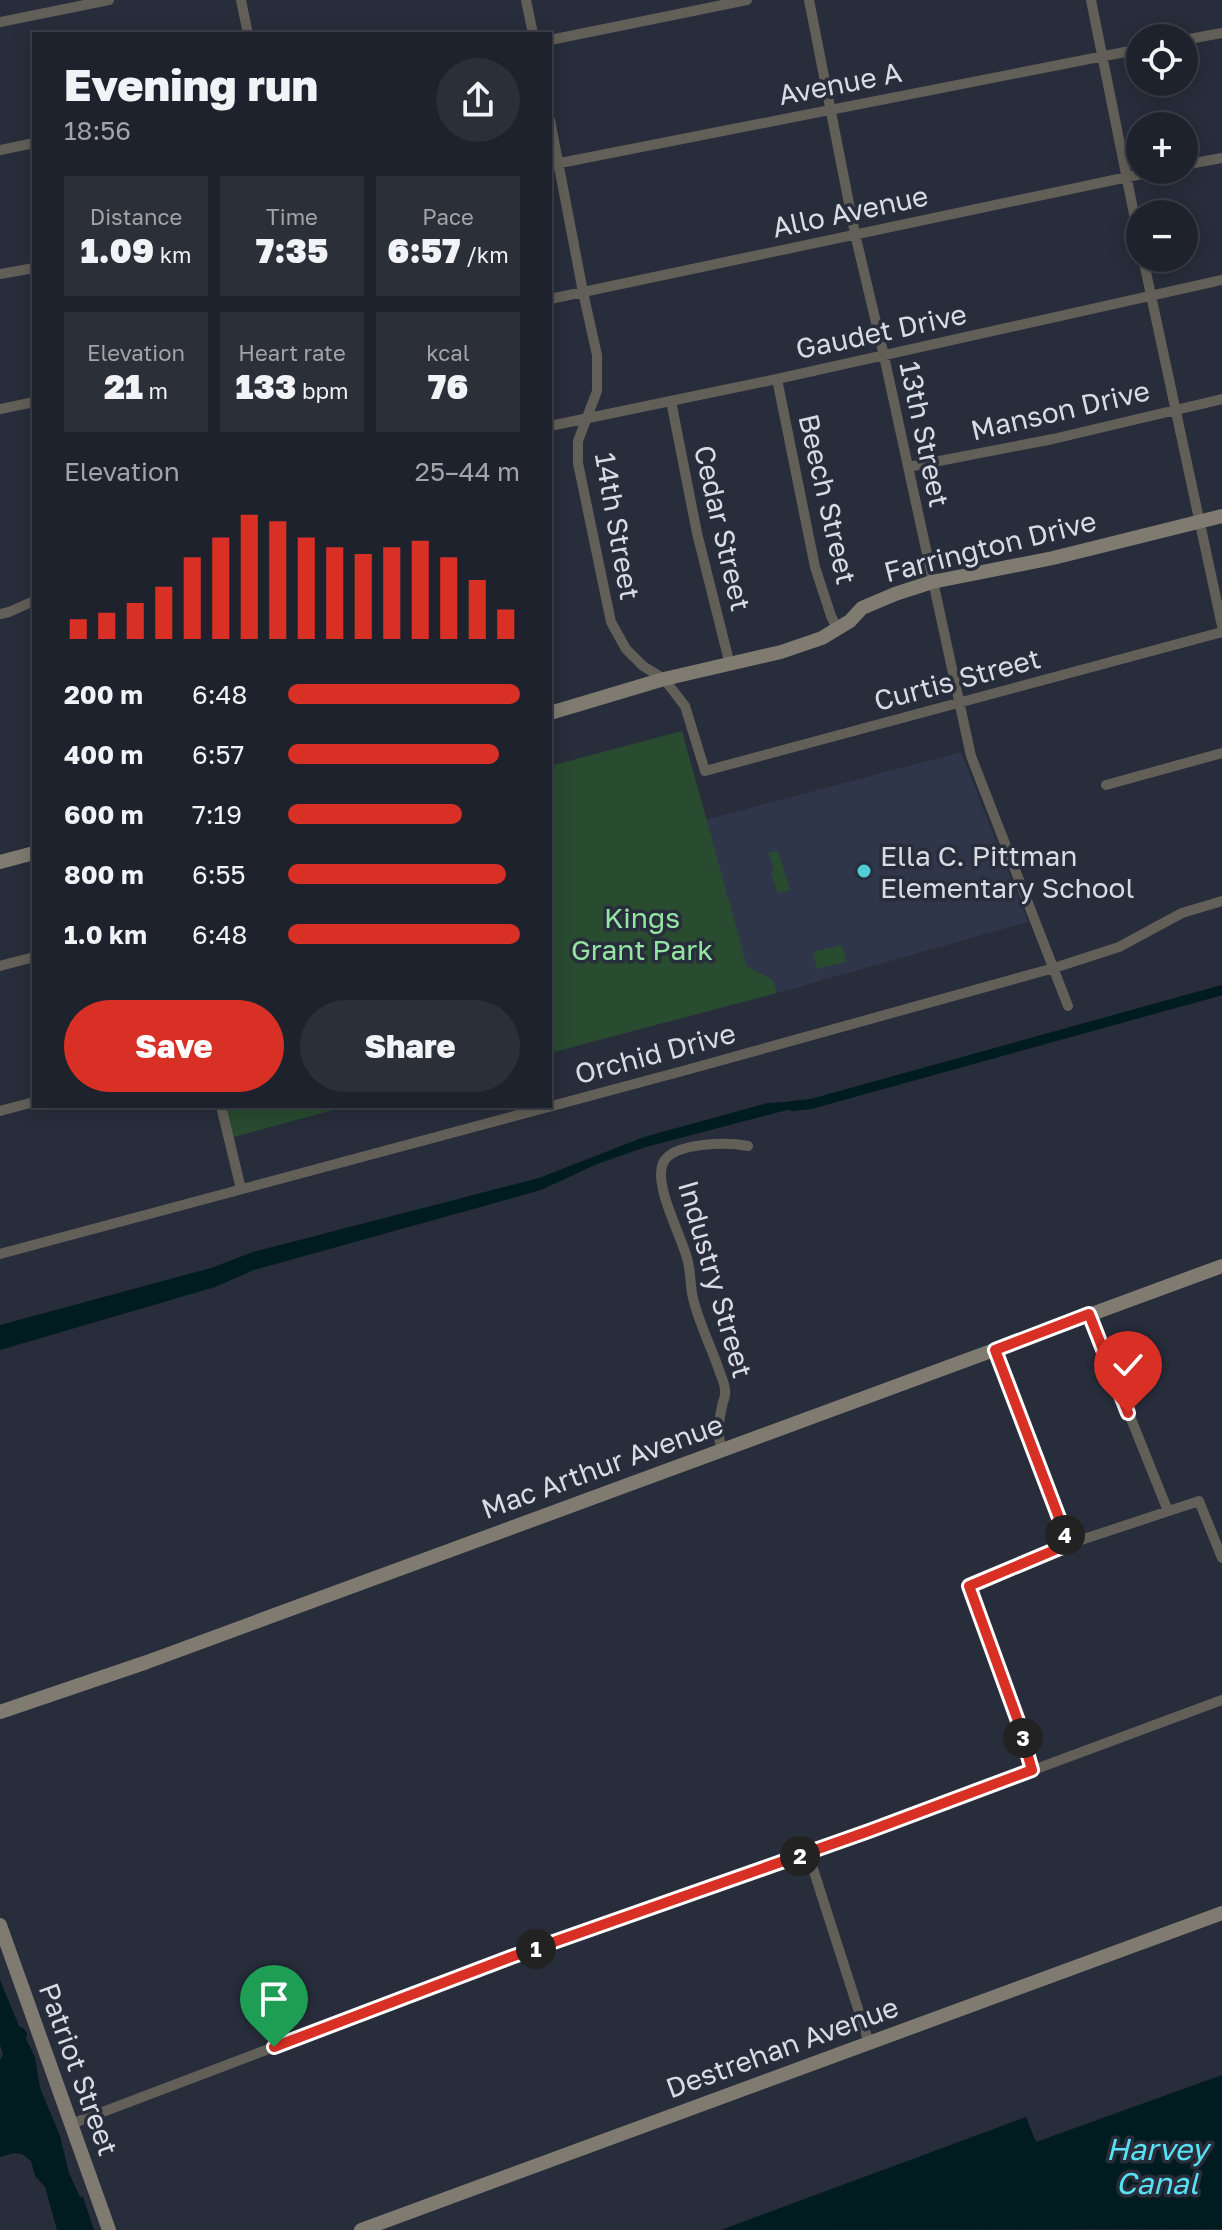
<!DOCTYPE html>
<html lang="en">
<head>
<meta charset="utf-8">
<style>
  :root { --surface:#1e222c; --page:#2b2f38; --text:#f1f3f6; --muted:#a1a4a9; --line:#3c3f48; --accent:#d93025 }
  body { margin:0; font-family:"Golos Text",sans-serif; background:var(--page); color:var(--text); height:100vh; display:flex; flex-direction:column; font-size:30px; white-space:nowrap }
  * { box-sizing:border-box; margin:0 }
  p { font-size:26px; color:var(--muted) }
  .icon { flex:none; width:44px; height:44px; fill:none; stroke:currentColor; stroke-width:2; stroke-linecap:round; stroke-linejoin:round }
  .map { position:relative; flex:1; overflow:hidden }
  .drawer { position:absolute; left:32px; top:32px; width:520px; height:1076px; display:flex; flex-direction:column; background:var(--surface); border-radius:0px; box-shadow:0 4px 20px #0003,0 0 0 2px var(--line) }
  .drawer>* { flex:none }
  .controls { position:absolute; left:1126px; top:24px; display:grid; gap:16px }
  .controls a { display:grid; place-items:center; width:72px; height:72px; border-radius:50%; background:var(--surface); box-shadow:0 4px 20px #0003,0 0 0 2px var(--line); font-size:40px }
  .pin { position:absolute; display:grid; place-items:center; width:68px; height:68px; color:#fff; margin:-82px -34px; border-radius:50% 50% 50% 0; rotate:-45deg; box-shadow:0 0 8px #0007 }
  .pin .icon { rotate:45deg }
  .km { position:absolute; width:40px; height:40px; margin:-20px; border-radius:50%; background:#222; color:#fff; font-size:22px; line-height:40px; text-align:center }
  .round { display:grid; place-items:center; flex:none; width:84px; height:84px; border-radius:42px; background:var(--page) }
  .overview { display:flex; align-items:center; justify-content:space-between; height:136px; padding:0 32px }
  h1 { font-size:44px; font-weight:800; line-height:60px }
  .stats { display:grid; grid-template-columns:repeat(3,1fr); gap:12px; height:136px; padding:8px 32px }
  .stats div { display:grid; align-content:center; border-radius:0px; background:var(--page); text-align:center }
  .stats b { font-size:34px; font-weight:800 }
  .stats small { font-size:22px; font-weight:400 }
  .stats p { font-size:22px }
  .chart { height:224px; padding:16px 32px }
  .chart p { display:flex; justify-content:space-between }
  .chart svg { width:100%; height:144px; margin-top:8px; stroke:var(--accent); stroke-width:6 }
  .cta { display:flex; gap:16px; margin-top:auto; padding:16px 32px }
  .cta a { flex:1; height:92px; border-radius:48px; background:var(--accent); color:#fff; font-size:32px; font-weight:800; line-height:92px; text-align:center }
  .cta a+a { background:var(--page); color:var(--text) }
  ul { padding:0 32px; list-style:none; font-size:26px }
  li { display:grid; grid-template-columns:128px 96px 1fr; align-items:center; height:60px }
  li i { height:20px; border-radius:10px; background:var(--accent) }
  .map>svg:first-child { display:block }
</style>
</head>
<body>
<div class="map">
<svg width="1222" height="2230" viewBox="0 0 1222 2230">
  <rect width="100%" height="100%" fill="#282d3b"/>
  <path fill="#2f3649" d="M961 752 1028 922 777 993 773 980 747 966 705 820Z"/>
  <path fill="#294b30" d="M682 731 747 966 773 980 777 993 550 1053V766Z
    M778 851 790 890 778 893 771 873 774 868 768 853Z
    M842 945 846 962 817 969 813 952Z
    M221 1106H348L230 1138Z"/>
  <path fill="#001c20" d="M802 1101V1106L646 1147 597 1164 541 1190 254 1270 215 1287 0 1350V1325L211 1268 253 1252 539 1178 644 1137 768 1103Z
    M0 1980 19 2026 23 2028 27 2033 26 2039 35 2057 40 2088 60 2136 69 2173 80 2197H83L94 2230H57L45 2187 35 2176 31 2161 22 2154 14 2153 0 2157V2060L3 2054 0 2045Z
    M1222 2075V2229L721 2230 1026 2117 1036 2142Z"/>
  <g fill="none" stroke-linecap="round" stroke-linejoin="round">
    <path stroke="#001c20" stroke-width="10" d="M792 1106 811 1104 1222 990"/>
    <path stroke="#625f58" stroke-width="10" d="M241 0 248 34
      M526 0 533 34
      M809 0 855 234 884 356 971 756 1068 1006
      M1091 0 1140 244
      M0 22 109 0
      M550 40 747 0
      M1184 40 1222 33
      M550 120 583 292 597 355V391L578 441V463L611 622 626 649 643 666 664 679 685 706 705 771 1222 632
      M0 150 34 143
      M550 165 1140 49
      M1184 165 1222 158
      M1143 258 1222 626
      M0 274 34 268
      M550 299 1161 170
      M777 379 815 567 831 616 837 628
      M671 401 697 533 730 665
      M0 409 34 402
      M550 426 777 379 1222 280
      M908 467 1053 439 1222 399
      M0 614 9 612 34 601
      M1106 785 1222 753
      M0 966 34 957
      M221 1106 241 1189
      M0 1111 34 1102
      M0 1254 690 1069 1054 968 1119 947 1182 913 1222 901
      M1089 1314 1168 1511
      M995 1350 1069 1544
      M722 1450C716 1432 719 1420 723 1402 724 1400 726 1393 725 1390 725 1385 722 1378 720 1373 712 1348 699 1324 693 1298 690 1287 691 1274 688 1262 683 1238 653 1186 663 1163 673 1142 728 1142 748 1146
      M1032 1770 1018 1721 969 1586 1069 1544 1199 1501 1222 1558
      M808 1853 869 2043
      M71 2124 511 1957 869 1831 1222 1700"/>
    <path stroke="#7f7b70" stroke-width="14" d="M550 713 664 679 781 652 822 638 850 621 862 608 895 594 932 582 1053 558 1222 516
      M0 862 34 853
      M0 1712 147 1662 1222 1266
      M0 1925 109 2230
      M361 2230 1222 1913"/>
  </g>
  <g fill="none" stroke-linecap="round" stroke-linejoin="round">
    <defs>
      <path id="route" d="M274 2047 511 1957 869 1831 1032 1770 1018 1721 969 1586 1069 1544 995 1350 1089 1314 1128 1413"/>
    </defs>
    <use href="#route" stroke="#fff" stroke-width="16"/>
    <use href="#route" stroke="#d93025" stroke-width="10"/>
  </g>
  <circle fill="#51ccd5" stroke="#282d3b" stroke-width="3" cx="864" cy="871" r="8"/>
  <g text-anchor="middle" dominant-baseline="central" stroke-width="7" stroke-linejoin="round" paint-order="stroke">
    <g font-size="28" fill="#d8dbe4" stroke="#282d3b">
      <text transform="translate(840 83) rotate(-11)">Avenue A</text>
      <text transform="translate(850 211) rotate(-12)">Allo Avenue</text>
      <text transform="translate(881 331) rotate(-12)">Gaudet Drive</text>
      <text transform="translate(1060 410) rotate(-13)">Manson Drive</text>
      <text transform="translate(925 434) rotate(78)">13th Street</text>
      <text transform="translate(828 499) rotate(77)">Beech Street</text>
      <text transform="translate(618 526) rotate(80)">14th Street</text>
      <text transform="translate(723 528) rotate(77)">Cedar Street</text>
      <text transform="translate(990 546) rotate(-14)">Farrington Drive</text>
      <text transform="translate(957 679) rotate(-15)">Curtis Street</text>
      <text transform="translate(655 1053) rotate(-15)">Orchid Drive</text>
      <text transform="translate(716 1279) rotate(74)">Industry Street</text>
      <text transform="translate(602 1466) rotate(-20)">Mac Arthur Avenue</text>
      <text transform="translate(782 2047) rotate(-20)">Destrehan Avenue</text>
      <text transform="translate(79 2069) rotate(70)">Patriot Street</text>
    </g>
    <g font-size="28" fill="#d8dbe4" stroke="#282d3b" text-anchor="start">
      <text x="880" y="855">Ella C. Pittman<tspan x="880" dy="32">Elementary School</tspan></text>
    </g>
    <g font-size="28" fill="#94e4a3" stroke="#282d3b">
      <text x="642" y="917">Kings<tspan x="642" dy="32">Grant Park</tspan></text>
    </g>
    <g font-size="30" font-style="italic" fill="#57e1f3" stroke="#282d3b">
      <text x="1157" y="2149">Harvey<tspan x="1157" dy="34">Canal</tspan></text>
    </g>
  </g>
</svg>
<div class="controls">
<a><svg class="icon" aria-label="locate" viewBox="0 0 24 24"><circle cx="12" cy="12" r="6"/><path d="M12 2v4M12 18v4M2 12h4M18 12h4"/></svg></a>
<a>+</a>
<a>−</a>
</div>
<div class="pin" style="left:274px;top:2047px;background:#1e9e55"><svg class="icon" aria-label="arrive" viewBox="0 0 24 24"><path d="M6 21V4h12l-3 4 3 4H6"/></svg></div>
<div class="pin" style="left:1128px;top:1413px;background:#d93025"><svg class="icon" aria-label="check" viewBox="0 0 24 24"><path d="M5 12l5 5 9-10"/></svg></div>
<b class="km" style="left:536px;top:1949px">1</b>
<b class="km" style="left:800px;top:1856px">2</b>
<b class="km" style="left:1023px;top:1738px">3</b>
<b class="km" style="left:1065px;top:1535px">4</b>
<section class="drawer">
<div class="overview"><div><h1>Evening run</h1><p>18:56</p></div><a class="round"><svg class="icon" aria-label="share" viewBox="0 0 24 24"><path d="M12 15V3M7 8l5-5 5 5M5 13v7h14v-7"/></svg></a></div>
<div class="stats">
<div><p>Distance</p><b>1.09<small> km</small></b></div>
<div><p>Time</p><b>7:35</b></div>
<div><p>Pace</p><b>6:57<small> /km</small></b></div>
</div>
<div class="stats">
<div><p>Elevation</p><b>21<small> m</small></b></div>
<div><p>Heart rate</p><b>133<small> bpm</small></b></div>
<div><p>kcal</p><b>76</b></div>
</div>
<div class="chart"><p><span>Elevation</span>25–44 m</p>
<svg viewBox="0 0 160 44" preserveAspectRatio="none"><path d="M5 44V38M15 44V36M25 44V33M35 44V28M45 44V19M55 44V13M65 44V6M75 44V8M85 44V13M95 44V16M105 44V18M115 44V16M125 44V14M135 44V19M145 44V26M155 44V35"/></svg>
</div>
<ul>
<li><b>200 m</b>6:48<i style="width:100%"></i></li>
<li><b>400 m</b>6:57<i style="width:91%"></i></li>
<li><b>600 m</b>7:19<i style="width:75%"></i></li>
<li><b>800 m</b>6:55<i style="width:94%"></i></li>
<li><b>1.0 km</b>6:48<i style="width:100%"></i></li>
</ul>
<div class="cta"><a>Save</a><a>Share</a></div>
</section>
</div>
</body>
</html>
